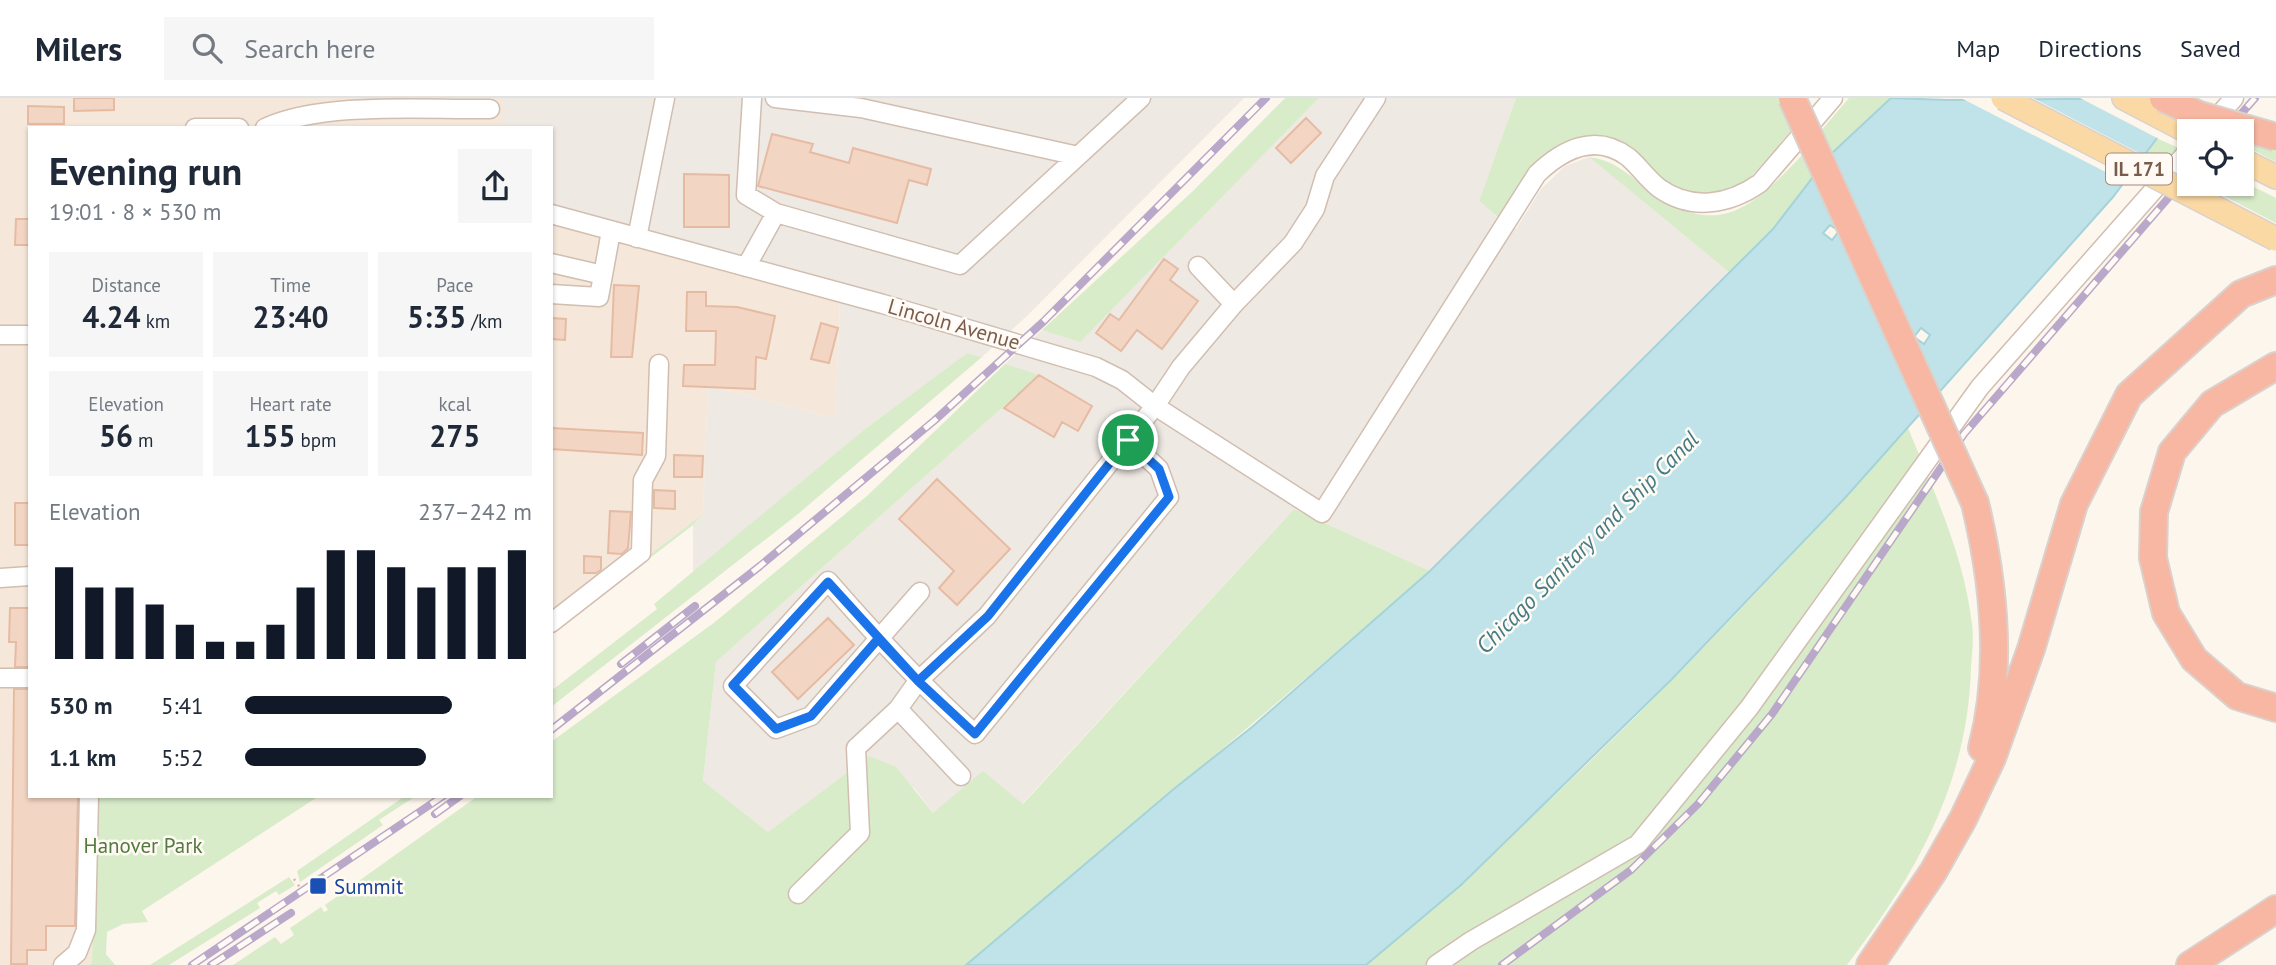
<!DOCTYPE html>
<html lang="en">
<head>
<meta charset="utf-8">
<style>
  :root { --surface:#fff; --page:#f6f6f7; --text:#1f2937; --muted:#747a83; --line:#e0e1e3; --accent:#111827 }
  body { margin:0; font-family:"PT Sans",sans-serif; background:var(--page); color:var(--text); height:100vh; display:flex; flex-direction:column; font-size:26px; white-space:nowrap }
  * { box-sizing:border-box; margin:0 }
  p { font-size:23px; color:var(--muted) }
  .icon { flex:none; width:38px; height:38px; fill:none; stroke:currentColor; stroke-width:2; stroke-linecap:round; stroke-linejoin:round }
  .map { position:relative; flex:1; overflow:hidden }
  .drawer { position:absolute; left:28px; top:28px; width:525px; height:672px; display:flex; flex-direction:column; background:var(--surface); border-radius:0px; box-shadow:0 2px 5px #0004 }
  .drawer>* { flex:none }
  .fabs { position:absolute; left:2177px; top:21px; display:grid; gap:14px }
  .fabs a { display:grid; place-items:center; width:77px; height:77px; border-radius:0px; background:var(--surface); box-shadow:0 2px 5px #0004; font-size:35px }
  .pin { position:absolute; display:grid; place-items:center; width:60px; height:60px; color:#fff; margin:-30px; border:4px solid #fff; border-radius:50%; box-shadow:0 2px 7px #0007 }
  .round { display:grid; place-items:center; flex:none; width:74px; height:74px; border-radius:0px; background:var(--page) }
  .overview { display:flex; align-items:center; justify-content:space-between; height:119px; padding:0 21px }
  h1 { font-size:38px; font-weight:700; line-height:52px }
  .figures { display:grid; grid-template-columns:repeat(3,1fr); gap:10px; height:119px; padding:7px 21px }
  .figures div { display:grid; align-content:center; border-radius:0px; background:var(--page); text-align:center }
  .figures b { font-size:30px; font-weight:700 }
  .figures small { font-size:19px; font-weight:400 }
  .figures p { font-size:19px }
  .chart { height:196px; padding:14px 21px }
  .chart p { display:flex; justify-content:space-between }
  .chart svg { width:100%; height:126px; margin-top:7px; stroke:var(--accent); stroke-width:6 }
  ul { padding:0 21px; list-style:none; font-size:23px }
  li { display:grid; grid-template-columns:112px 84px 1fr; align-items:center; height:52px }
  li i { height:18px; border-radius:9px; background:var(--accent) }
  header { display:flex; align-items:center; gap:42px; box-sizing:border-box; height:98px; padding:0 35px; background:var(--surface); border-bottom:2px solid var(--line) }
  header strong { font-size:33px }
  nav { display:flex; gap:38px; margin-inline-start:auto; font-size:24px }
  .search { width:490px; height:63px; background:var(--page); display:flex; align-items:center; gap:18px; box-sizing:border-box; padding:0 24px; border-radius:0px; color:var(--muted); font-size:26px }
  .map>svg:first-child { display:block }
</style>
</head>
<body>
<header>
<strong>Milers</strong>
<div class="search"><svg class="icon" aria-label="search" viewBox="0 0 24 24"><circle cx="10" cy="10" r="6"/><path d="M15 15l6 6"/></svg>Search here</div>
<nav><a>Map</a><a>Directions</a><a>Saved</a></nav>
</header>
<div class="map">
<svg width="2276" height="867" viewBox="0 0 2276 867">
  <rect width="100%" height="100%" fill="#fdf6ec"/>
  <path fill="#f5e8da" d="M0 0H504V30H30V698H95L92 865 88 867H0Z
    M551 108 841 182 835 320 708 288 703 416 551 532Z"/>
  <path fill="#efe9e4" d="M504 0H1244L1027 218 982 259 967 255 865 331 693 476V427L703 416 708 288 835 320 841 183 551 108V30H504Z
    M1319 0H1516L1479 103 1500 122 1516 131 1541 91 1565 68 1589 59 1730 175 1430 473 1294 411 1022 706 933 715 915 691 869 658 768 734 703 683 716 564 1038 278 1005 266 1042 232 1080 243Z"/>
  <path fill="#d8ecc9" d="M1285 0H1319L1080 244 1042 232 1193 93Z
    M1516 0H1780L1795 28C1781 43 1751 83 1736 91 1661 131 1623 0 1551 53 1531 71 1516 100 1501 122L1479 103Z
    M1849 0H1891L1830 57 1820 34Z
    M2156 40 2179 50 2165 68 2143 57Z
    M2242 43 2276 50V64L2242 46Z
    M1806 53 1816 76 1773 131 1730 175 1589 59C1613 62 1627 75 1645 89 1718 145 1752 110 1806 53Z
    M2242 83 2276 100V125L2201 86H2242Z
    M967 255 982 259 798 416 551 609V593L657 511 654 506 865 331Z
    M1005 266 1039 277 716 564 703 683 768 734 869 658 896 669 933 715 983 673 1023 706 1294 411 1430 473C1277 607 1120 736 966 867H233L275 839 281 846 294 837 290 830 321 809 324 814 328 812 325 807 478 698H551V644L715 524 868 397Z
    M1908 330C1934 393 1964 458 1972 526 1974 540 1972 555 1971 569 1968 686 1916 776 1847 867H1366C1560 703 1739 519 1908 330Z
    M703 416 693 427 551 536V532Z
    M95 698H319L142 813 148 824 123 826 107 834 106 856 115 867H88L92 865Z
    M405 698H416L379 722 383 727 300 784 297 773Z
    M289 779 295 787 279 797 276 793 257 805 260 810 169 867H150Z"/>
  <path fill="#bfe3e8" stroke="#a5d3da" stroke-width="2" fill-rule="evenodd" d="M1891 0 1948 2 2187 0 2113 99 1844 401 1671 582 1461 787 1366 867H966L1175 690 1252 629 1430 473 1773 131 1830 57ZM1830 127 1839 133 1832 142 1823 135ZM1921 230 1930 237 1924 246 1914 239Z"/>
  <path fill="#fdf6ec" d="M1961 0H2033L2147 59 2127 85Z
    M2080 0H2188L2191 1 2159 41Z"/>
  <path fill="#f3d5c3" stroke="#e6bba3" stroke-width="2" d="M74 0H114V12L74 13Z
    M28 8 64 9V26H28Z
    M1306 20 1321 35 1291 65 1276 50Z
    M772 36 813 46 810 54 849 65 853 50 931 71 927 87 909 82 897 125 758 88Z
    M684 76 729 77V129H684Z
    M16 121H30V147H15Z
    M1164 161 1178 171 1170 182 1198 203 1162 251 1137 232 1121 253 1096 235 1110 216 1119 222Z
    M614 187 639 188 632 259H611Z
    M687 194H706V208L737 209 775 218 766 261 756 259 755 291 683 288 684 267H715L716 233H686Z
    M551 220 566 221 565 242 551 241Z
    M821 225 838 230 829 265 811 261Z
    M1039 277 1092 308 1078 333 1062 324 1054 339 1004 310Z
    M551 330 643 335 642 357 551 351Z
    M674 357 703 358 702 379H674Z
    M937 381 1010 451 957 507 939 490 954 473 899 421Z
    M654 392 675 393V411L654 410Z
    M15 405H30V447H15Z
    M610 413 631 414 628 450 622 456 608 455Z
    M584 458 601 459V472L596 475H584Z
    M10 510H30V569H15L16 544H9Z
    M828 520 854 547 798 601 772 574Z
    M14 591H30V698H78L75 828H46V852H27V866H11Z"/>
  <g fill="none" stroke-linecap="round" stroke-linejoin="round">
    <defs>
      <path id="minor" d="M752 0 746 97 776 115 960 167 1141 0
        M775 0 861 10 1078 58
        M195 30H239
        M265 30C323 3 425 12 490 11
        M2205 33 2234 0
        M551 116 883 206 1096 269 1122 282 1155 308 1322 415 1537 76C1562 52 1595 34 1628 59 1639 68 1647 81 1659 90 1691 113 1729 107 1760 85L1833 0
        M637 140 665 0
        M551 165 603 177
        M1198 168 1234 206
        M746 169 776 115
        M551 196 599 199 611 133
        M0 237H30
        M0 480 30 478
        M920 494 811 618 776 631 733 588 828 483C875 537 922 588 975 636L1169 399 1159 371 1128 342
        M551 525 641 455 643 382 656 358 659 266
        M0 580H30
        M898 611 961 678
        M798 796 860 735 856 650 898 611 918 583 987 518 1155 308 1181 269 1234 206 1293 145 1315 111 1325 78 1376 0
        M63 867 77 855 86 832 89 698
        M1436 867 1471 843 1638 746 1749 610 1980 289 2189 52"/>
      <path id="major" d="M2124 0 2189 34
        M2242 62 2276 79"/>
      <path id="highway" d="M2276 268 2212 306 2172 354 2154 414 2153 460 2166 515 2194 561 2237 598 2276 610
        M1975 405C1994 484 2003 571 1982 650
        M1870 867 1933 774 1963 721 1992 660 2031 551 2074 406 2129 297 2241 196 2276 182
        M2190 867 2276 811"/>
    </defs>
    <use href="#minor" stroke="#d1beb0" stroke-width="21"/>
    <use href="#major" stroke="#dad1cd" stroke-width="26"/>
    <use href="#highway" stroke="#dad1cd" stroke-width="30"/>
    <path stroke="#d9b8a5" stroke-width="2.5" stroke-dasharray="2 5" stroke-linecap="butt" d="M294 781 301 791"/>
    <use href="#minor" stroke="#fff" stroke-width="18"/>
    <use href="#major" stroke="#fbd9a5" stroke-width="23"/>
    <use href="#highway" stroke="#f7b7a3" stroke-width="26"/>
    <defs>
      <path id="rail" d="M2226 33 2255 0
        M621 566 695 508
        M551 632 760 468 935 322 1043 224 1266 0
        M435 716 460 698
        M192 867 443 698
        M211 867 291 815
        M1502 867 1631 772 1698 706 1772 616 1964 336 2189 76"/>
    </defs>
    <use href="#rail" stroke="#b9a8c9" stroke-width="8"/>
    <use href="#rail" stroke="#fffaf3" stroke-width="5" stroke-dasharray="16" stroke-linecap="butt"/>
    <defs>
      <path id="major-bridge" d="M2003 0 2276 141"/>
      <path id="highway-bridge" d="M1792 0 1975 405
        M2163 0 2199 17 2276 39"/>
    </defs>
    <use href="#major-bridge" stroke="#dad1cd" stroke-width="26" stroke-linecap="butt"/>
    <use href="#highway-bridge" stroke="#dad1cd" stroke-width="30" stroke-linecap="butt"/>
    <use href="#major-bridge" stroke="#fbd9a5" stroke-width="23"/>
    <use href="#highway-bridge" stroke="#f7b7a3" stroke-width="26"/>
  </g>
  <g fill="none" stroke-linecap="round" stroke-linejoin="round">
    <defs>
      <path id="route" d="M1128 342 988 518 918 583 878 541 811 618 776 631 733 587 828 484 918 583 975 636 1169 399 1159 371 1128 342"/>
    </defs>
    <use href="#route" stroke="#fff" stroke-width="14"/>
    <use href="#route" stroke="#1a73e8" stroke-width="9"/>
  </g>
  <rect fill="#1a4fb4" stroke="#fffaf3" stroke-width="2.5" x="309" y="779" width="18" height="18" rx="3.5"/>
  <g text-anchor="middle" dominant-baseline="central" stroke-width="5" stroke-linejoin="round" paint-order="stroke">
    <rect fill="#fffaf3" stroke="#a28b7f" stroke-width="2" x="2106" y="55.5" width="66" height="31" rx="5"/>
    <g font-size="19" font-weight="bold" fill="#7a5c4d">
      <text x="2139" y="71">IL 171</text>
    </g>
    <g font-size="21" fill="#7a5c4d" stroke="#fffaf3">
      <text transform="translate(954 226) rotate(16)">Lincoln Avenue</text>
    </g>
    <g font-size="21" fill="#537a41" stroke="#fffaf3">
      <text x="143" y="747">Hanover Park</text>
    </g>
    <g font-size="21" fill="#164399" stroke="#fffaf3" text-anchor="start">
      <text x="334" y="788">Summit</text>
    </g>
    <g font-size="23" font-style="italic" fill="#437c86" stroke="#fffaf3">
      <text transform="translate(1587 444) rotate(-45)">Chicago Sanitary and Ship Canal</text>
    </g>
  </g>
</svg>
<div class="fabs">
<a><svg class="icon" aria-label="locate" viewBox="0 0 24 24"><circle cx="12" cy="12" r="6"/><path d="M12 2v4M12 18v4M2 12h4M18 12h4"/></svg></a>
</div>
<div class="pin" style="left:1128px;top:342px;background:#1e9e55"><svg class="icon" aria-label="arrive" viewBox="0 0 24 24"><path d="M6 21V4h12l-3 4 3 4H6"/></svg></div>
<section class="drawer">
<div class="overview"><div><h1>Evening run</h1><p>19:01 · 8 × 530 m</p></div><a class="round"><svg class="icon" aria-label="share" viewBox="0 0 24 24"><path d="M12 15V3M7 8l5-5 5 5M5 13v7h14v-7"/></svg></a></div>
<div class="figures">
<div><p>Distance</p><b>4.24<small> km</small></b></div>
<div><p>Time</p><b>23:40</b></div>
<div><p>Pace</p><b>5:35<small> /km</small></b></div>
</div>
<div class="figures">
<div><p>Elevation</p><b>56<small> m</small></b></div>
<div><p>Heart rate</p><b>155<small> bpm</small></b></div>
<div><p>kcal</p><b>275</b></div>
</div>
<div class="chart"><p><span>Elevation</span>237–242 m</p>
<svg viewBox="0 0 160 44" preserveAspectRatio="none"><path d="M5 44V12M15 44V19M25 44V19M35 44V25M45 44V32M55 44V38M65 44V38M75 44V32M85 44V19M95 44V6M105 44V6M115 44V12M125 44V19M135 44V12M145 44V12M155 44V6"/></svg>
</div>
<ul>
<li><b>530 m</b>5:41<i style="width:72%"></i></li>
<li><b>1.1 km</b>5:52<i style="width:63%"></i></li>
</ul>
</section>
</div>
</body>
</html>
